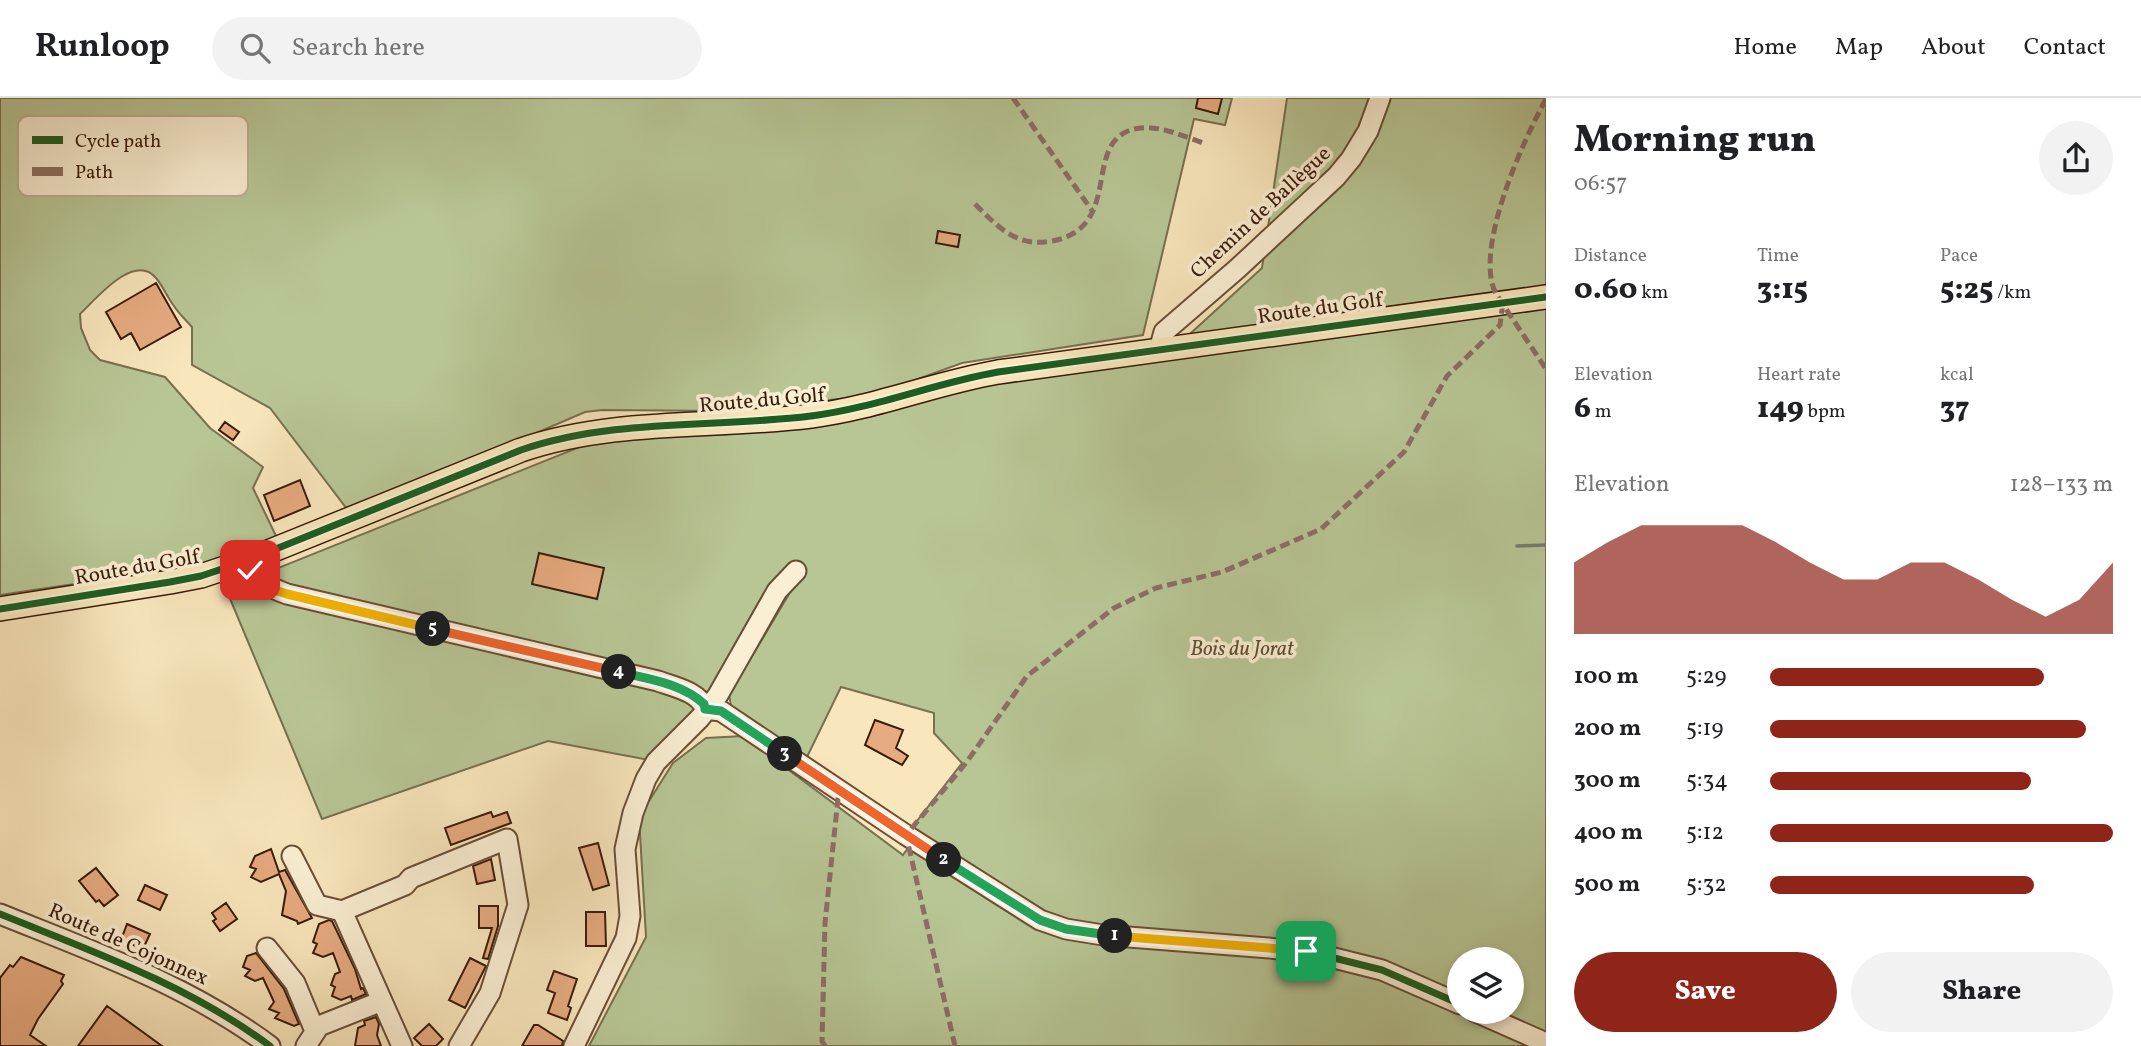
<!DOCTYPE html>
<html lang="en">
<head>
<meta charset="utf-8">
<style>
  :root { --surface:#fff; --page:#f2f2f2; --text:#202124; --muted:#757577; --line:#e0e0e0; --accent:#8f2418 }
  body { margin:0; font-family:Vollkorn,serif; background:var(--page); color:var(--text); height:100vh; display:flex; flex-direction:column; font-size:26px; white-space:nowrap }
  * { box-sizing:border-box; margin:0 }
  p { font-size:23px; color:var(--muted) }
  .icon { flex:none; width:38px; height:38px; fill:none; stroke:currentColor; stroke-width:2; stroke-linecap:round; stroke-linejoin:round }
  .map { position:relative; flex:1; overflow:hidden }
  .sheet { display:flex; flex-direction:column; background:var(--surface); width:595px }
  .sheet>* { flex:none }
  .buttons { position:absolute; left:1447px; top:849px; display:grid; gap:14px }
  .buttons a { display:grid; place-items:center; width:77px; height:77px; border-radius:50%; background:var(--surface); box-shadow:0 4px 10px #0003; font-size:35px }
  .pin { position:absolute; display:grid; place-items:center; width:60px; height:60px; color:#fff; margin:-30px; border-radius:14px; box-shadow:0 4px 10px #0006 }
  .km { position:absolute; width:35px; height:35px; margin:-18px; border-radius:50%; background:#222; color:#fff; font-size:19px; line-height:35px; text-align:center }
  .round { display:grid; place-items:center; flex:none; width:74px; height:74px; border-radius:37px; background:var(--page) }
  .summary { display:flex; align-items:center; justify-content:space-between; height:119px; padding:0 28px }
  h1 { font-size:38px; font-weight:800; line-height:52px }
  .figures { display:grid; grid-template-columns:repeat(3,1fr); gap:10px; height:119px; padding:7px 28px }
  .figures div { display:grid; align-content:center }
  .figures b { font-size:30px; font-weight:800 }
  .figures small { font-size:19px; font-weight:400 }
  .figures p { font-size:19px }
  .chart { height:196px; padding:14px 28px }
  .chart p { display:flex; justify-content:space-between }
  .chart svg { width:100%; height:126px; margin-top:7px; fill:var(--accent); opacity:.7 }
  .button { display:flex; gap:14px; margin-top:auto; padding:14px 28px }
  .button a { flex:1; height:80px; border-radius:42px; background:var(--accent); color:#fff; font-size:28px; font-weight:800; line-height:80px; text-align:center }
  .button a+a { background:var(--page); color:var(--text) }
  ul { padding:0 28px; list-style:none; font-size:23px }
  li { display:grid; grid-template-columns:112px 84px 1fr; align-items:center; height:52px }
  li i { height:18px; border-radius:9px; background:var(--accent) }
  header { display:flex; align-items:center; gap:42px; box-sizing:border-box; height:98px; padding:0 35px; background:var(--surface); border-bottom:2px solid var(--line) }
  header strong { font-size:33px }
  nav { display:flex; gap:38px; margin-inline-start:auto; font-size:24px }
  .search { width:490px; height:63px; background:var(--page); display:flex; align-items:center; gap:18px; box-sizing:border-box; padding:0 24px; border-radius:38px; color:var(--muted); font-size:26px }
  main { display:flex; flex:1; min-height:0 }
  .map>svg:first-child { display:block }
</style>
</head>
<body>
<header>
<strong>Runloop</strong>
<div class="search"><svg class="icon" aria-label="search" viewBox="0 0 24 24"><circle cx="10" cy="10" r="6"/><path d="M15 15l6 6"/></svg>Search here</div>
<nav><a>Home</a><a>Map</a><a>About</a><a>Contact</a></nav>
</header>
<main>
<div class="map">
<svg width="1546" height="948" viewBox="0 0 1546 948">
  <rect width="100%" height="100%" fill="#f9e6bc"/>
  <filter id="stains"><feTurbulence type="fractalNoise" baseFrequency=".00286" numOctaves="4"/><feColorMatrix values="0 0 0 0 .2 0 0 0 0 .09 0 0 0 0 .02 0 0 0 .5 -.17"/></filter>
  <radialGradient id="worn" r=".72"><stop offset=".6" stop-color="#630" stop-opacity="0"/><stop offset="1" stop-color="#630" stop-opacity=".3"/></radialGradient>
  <path fill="#b8c695" stroke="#78704f" stroke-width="2" fill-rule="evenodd" d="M0 0H1232L1225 27 1194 21 1143 237 962 265 874 297 731 313 602 312 585 314 350 415 270 310 192 267V229C186 222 179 216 174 208 167 199 163 188 156 180 134 154 96 201 80 216L81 230 90 252 100 262 165 279 210 330 263 369 253 390 277 440 216 465 0 497Z
    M1287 0H1546V948H589L646 839 639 719 673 665 706 640 743 638 903 757 917 737 910 732 962 665 934 635V615L841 589 806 661 732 613 729 597 792 491 776 485 701 607 649 662 548 643 322 721 226 491 602 340 732 336 874 318 967 287 1168 256 1262 170ZM1460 861H1512V914H1460Z"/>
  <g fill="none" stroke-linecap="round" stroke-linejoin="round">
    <path stroke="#777d72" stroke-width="3.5" d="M1517 448 1546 447"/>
  </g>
  <path fill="#e7ab81" stroke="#391b09" stroke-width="2" d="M1198 0H1222L1218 16 1196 10Z
    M938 133 960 137 958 149 936 145Z
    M156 185 181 229 140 252 131 235 121 241 106 214Z
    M225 324 239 334 233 342 219 332Z
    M300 382 310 408 274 423 264 397Z
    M539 455 604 470 597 501 532 486Z
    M875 622 903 632 896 650 908 658 902 667 865 647Z
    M491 714 493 719 507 714 511 725 451 747 445 730Z
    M598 745 609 787 593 792 579 750Z
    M271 751 279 774 285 772 312 820 298 826 297 823 282 817 286 793 279 776 261 784 251 779 256 771 250 769 255 758Z
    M491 761 495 782 477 786 473 768Z
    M96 770 118 797 104 808 99 802 96 804 79 783Z
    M145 787 167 797 160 812 138 802Z
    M226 805 237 821 220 833 213 823 216 821 212 815Z
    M479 808H498V828L488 861 483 860 492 830H479Z
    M586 814H605L606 848H586Z
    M329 822 332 823 355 871 361 891 363 890 366 896 352 902 351 898 341 902 332 898 335 889 331 887 335 876 340 874 333 855 323 859 313 855 317 846 313 844 319 826Z
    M127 826 150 836 143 851 121 842Z
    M256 855 284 891 299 926 294 928 275 920 279 915 269 911 274 904 263 880 255 883 245 878 250 872 243 869 247 858Z
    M21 859 64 877 61 883 63 886 38 921 30 937 46 948H0V880L10 867 13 869Z
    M470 860 486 868 465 910 449 902Z
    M554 873 577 881 568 908 571 910 567 922 548 915 555 895 547 892Z
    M107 908 162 948H78Z
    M376 919 379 926 377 937 381 948H355L358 930 365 927 364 923Z
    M429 926 443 941 436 948H422L414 940Z
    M534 927H538L563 943 562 948H522Z"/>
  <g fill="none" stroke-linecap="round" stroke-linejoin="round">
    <defs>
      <path id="minor" d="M1159 252 1164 234 1237 171 1336 79 1351 61 1368 33 1380 0
        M246 463C255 482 268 489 287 496L658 583C674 589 700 594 705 611
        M705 611 721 613 906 737 1040 822 1066 831 1103 837 1306 853 1382 872 1460 906
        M292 758 317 807 342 813 405 787 411 780 507 741 518 807 490 895 459 948
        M342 813 402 948
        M0 816C94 854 188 887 270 948
        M267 850 295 885 315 933
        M1476 914 1546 945
        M306 948 319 928 382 903
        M574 948 626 840 630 818 625 751 633 715 646 681 656 664 700 620 718 597 777 493 796 473"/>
      <path id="major" d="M0 511 170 484 201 478 246 463 521 352C614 320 715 330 811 318 875 310 935 285 998 274L1546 199"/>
    </defs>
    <use href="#minor" stroke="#694e36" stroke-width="23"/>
    <use href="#major" stroke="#391b09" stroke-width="26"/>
    <use href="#minor" stroke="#fbefd3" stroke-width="19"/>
    <use href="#major" stroke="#f9e6bc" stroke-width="23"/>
    <path stroke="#8d6e63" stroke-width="5" stroke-dasharray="10 5" stroke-linecap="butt" d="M1013 0 1093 114
      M1546 1C1523 43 1473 152 1496 196L1546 271
      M975 106C998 129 1017 150 1052 143 1122 130 1084 51 1128 33 1153 23 1182 38 1206 46
      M825 948 822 943 825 825 839 691
      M955 948 906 737 966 665 1027 578 1114 510 1156 490 1222 474 1321 431 1404 354 1447 278 1500 227 1503 204"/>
    <defs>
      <path id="cycleway" d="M0 511 170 484 201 478 246 463 521 352C614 320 715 330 811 318 875 310 935 285 998 274L1546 199
        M705 611 721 613 906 737 1040 822 1066 831 1103 837 1306 853 1382 872 1460 906
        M0 816C94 854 188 887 270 948"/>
    </defs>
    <use href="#cycleway" stroke="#fbefd3" stroke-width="11"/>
    <use href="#cycleway" stroke="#1b5e20" stroke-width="7"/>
  </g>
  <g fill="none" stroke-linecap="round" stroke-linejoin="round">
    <defs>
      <path id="split-1" d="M1115 838 1306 853"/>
      <path id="split-2" d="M944 762 1040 822 1066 831 1115 838"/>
      <path id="split-3" d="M785 656 944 762"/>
      <path id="split-4" d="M619 574C647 581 682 585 704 606L705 611 721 613 785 656"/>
      <path id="split-5" d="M433 531 619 574"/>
      <path id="split-6" d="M250 472 269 490 287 496 433 531"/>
    </defs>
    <use href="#split-1" stroke="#fff" stroke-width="14"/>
    <use href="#split-2" stroke="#fff" stroke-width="14"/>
    <use href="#split-3" stroke="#fff" stroke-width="14"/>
    <use href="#split-4" stroke="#fff" stroke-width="14"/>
    <use href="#split-5" stroke="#fff" stroke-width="14"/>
    <use href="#split-6" stroke="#fff" stroke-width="14"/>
    <use href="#split-1" stroke="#f5b400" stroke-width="9"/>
    <use href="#split-2" stroke="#22a559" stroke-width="9"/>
    <use href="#split-3" stroke="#f0652b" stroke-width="9"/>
    <use href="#split-4" stroke="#22a559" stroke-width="9"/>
    <use href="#split-5" stroke="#f0652b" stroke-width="9"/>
    <use href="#split-6" stroke="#f5b400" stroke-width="9"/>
  </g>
  <g text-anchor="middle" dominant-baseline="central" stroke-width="7" stroke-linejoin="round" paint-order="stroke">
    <g font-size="21" fill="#391b09" stroke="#fbefd3">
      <text transform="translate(1261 115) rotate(-43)">Chemin de Ballègue</text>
      <text transform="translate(1320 211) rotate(-8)">Route du Golf</text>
      <text transform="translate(762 303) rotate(-5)">Route du Golf</text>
      <text transform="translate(137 470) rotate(-10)">Route du Golf</text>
      <text transform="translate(128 847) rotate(24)">Route de Cojonnex</text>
    </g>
    <g font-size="21" font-style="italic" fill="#5f4e33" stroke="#fbefd3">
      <text x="1242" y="551">Bois du Jorat</text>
    </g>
  </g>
  <rect x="18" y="18" width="230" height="80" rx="10" fill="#fbefd3" stroke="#c1af96" stroke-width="2"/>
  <rect x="32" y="38" width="31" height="8" fill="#1b5e20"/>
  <rect x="32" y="69" width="31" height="9" fill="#8d6e63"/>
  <g font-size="19" fill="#391b09">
    <text x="75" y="49">Cycle path</text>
    <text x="75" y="80">Path</text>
  </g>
  <rect width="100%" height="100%" filter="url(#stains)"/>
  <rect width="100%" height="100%" fill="url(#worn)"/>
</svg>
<div class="buttons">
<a><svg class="icon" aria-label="layers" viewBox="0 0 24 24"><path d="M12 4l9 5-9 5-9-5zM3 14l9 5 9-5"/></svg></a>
</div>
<div class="pin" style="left:1306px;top:853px;background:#1e9e55"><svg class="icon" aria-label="arrive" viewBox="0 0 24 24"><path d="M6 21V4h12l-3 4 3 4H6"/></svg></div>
<div class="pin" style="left:250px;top:472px;background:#d93025"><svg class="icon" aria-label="check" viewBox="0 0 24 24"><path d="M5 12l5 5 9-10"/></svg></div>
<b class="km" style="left:1115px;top:838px">1</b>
<b class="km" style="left:944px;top:762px">2</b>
<b class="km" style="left:785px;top:656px">3</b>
<b class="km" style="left:619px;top:574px">4</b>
<b class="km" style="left:433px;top:531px">5</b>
</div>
<section class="sheet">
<div class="summary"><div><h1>Morning run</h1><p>06:57</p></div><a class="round"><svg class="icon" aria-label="share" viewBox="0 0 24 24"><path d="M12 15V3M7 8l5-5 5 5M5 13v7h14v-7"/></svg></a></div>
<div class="figures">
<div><p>Distance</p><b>0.60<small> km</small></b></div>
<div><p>Time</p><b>3:15</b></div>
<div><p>Pace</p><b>5:25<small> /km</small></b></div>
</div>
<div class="figures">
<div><p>Elevation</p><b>6<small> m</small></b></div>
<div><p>Heart rate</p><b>149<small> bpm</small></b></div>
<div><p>kcal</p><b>37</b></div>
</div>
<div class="chart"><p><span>Elevation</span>128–133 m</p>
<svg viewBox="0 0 160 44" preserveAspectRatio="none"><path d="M0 44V19L10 12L20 6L30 6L40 6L50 6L60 12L70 19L80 25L90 25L100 19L110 19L120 25L130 32L140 38L150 32L160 19V44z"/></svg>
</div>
<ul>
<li><b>100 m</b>5:29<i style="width:80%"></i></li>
<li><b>200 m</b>5:19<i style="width:92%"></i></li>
<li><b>300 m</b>5:34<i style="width:76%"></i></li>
<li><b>400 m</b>5:12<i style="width:100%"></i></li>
<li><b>500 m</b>5:32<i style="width:77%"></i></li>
</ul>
<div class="button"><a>Save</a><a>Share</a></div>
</section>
</main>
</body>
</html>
